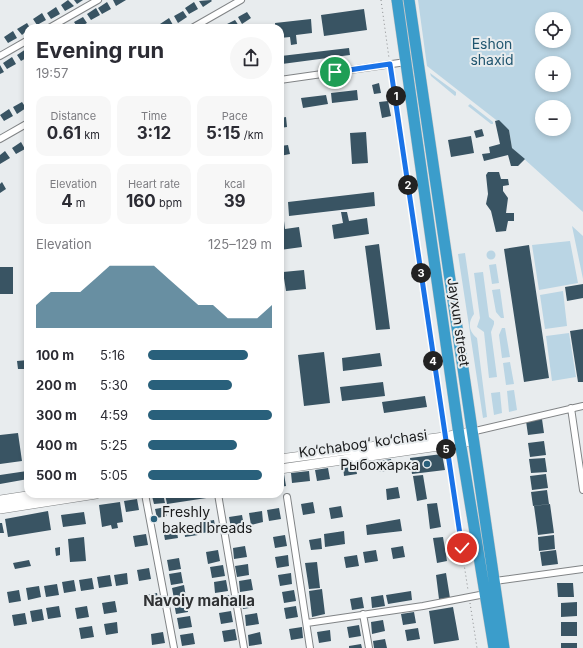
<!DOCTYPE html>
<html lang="en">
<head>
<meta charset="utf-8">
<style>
  :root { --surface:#fff; --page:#f7f7f7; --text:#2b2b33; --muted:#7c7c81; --accent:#29607b }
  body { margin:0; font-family:Inter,sans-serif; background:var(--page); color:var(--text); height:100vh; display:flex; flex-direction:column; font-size:15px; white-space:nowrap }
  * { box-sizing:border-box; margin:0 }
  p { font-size:13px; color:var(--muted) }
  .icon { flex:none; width:22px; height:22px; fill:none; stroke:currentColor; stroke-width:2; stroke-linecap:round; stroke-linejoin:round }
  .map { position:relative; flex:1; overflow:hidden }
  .details { position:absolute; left:24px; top:24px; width:260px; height:474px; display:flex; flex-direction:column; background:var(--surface); border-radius:12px; box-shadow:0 2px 6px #0003 }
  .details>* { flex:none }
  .controls { position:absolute; left:535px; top:12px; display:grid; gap:8px }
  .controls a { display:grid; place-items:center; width:36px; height:36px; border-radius:50%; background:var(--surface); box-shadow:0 2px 6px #0003; font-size:20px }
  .pin { position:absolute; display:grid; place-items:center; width:34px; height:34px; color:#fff; margin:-17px; border:2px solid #fff; border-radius:50%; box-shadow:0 1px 4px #0007 }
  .km { position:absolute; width:20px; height:20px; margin:-10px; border-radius:50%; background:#222; color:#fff; font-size:11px; line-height:20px; text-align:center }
  .round { display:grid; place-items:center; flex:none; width:42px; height:42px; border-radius:21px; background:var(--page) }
  .summary { display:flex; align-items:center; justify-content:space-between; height:68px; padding:0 12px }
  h1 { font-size:22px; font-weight:700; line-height:30px }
  .metrics { display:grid; grid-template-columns:repeat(3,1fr); gap:6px; height:68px; padding:4px 12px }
  .metrics div { display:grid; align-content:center; border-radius:10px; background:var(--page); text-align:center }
  .metrics b { font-size:17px; font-weight:700 }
  .metrics small { font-size:11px; font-weight:400 }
  .metrics p { font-size:11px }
  .chart { height:112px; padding:8px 12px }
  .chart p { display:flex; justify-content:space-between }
  .chart svg { width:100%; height:72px; margin-top:4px; fill:var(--accent); opacity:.7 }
  ul { padding:0 12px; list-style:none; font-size:13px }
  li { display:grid; grid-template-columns:64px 48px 1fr; align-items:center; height:30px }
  li i { height:10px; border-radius:5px; background:var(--accent) }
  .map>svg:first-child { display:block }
</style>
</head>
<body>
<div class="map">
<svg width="583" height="648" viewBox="0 0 583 648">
  <rect width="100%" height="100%" fill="#e8ecee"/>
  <path fill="#bad5e4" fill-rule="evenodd" d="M418 0H583V212L512 148 509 130 427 66ZM542 19H564V41H542ZM542 63H564V85H542ZM542 107H564V129H542Z
    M430 73 456 92V95L455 96 431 76Z
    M470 104 493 122V124H491L468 106Z
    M572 226 583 236V279Z
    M570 241 578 283 539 290 532 245Z
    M486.5 255a4.5 4.5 0 1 1 9 0a4.5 4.5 0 1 1-9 0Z
    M465 253 474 314C468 322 468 331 477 338L487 417 483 418 458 254Z
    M496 264 499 283 492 284 489 265Z
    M483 272 489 317 494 321V324L491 332 497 377 489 378 484 332 477 327 480 318 474 273Z
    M500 289 504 318H501L496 312 492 290Z
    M563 291 567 326 545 329 540 295Z
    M502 328H505L510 357 502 358 499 335Z
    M569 333 576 377 552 381 546 336Z
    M510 362 514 384 506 385 503 363Z
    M514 390 517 410 509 412 507 391Z
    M500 392 502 413 494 415 491 393Z"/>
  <path fill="#395463" d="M68 0 74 6 65 11 61 5Z
    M74 0H83L77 4Z
    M113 0H126L116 6Z
    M211 0 212 1 203 7 199 1Z
    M107 2 111 9 102 14 98 8Z
    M194 2 198 9 189 14 185 8Z
    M56 7 60 14 51 19 47 13Z
    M96 8 100 15 91 20 87 14Z
    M364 9 367 30 324 36 321 15Z
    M183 11 187 17 178 23 174 16Z
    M247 12 251 18 242 24 238 17Z
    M42 13 46 20 37 25 33 19Z
    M83 17 87 23 78 28 74 22Z
    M169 18 173 25 169 28H162L160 24Z
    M311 19 312 33 296 35 297 44 291 45 290 37 280 38V28H275V23Z
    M235 20 239 26 227 28 225 25Z
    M27 23 30 28 22 35 17 29Z
    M13 31 17 38 8 43 4 37Z
    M349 48 350 55 282 64 281 56Z
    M26 49 28 57 21 61 17 55Z
    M12 57 16 64 7 69 3 63Z
    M0 65 4 72 0 74Z
    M379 83 381 93 374 94 372 85Z
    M357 90 358 100 332 103 331 93Z
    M326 95 328 104 303 108 301 98Z
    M388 101 391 116 382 118 379 102Z
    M22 102 26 108 17 114 13 107Z
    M9 109 13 116 4 121 0 115Z
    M286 117 287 127 280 128V118Z
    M499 120 509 130 512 148 525 159 518 166H511L508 155 484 161 482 154 490 153 489 147 500 144 495 121Z
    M482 129 484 136 476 138 474 131Z
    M366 132 368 163 352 164 350 133Z
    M471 136 474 153 451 157 448 140Z
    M21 142 25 149 16 154 12 148Z
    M288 145 290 154 280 156V146Z
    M5 151 10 158 0 164V155Z
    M488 172H499L501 179H508L509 185 503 186V191L508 198 506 213H514V221H508L506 231 496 232 491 211 486 204 488 194 486 175Z
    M2 182 6 189 0 193V184Z
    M374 192 375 206 289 216 288 202Z
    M341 212H347L349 221 367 218 369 234 334 239 332 225 343 223Z
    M280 213H283L285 229 299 227 302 247 280 250Z
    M379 244 390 329 376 330 365 246Z
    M529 245 549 378 524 382 504 249Z
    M0 267H13V294H0Z
    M304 270 306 289 286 291 283 272Z
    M583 284V298L567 301 565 287Z
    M583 329V382H578L570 331Z
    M324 352 330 403 304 406 298 355Z
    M380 353 382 366 343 371 342 358Z
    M28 360V369H18L17 361Z
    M383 382 385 396 342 401 340 387Z
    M425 396 427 407 384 413 382 402Z
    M542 419 544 433 528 435 526 421Z
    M18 433 22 461 0 464V435Z
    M544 441 546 455 530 457 528 443Z
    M442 454 445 470 412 474 410 458Z
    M545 458 547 472 531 473 529 459Z
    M391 459 393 470 380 472 378 461Z
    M355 463 357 474 344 476 343 465Z
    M328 468 330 479 317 481 315 470Z
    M27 471 28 479 0 484V475Z
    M309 471 310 481 292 483 291 473Z
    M284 474 286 486 280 487V475Z
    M546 474 548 488 532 490 530 476Z
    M423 475 427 499 417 501 413 476Z
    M398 487 400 498 387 500 386 489Z
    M547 490 549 504 533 506 531 492Z
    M163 494 165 503 154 504 152 496Z
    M165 494H213V497L167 504Z
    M137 499 139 510 126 512 124 501Z
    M120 502 123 522 117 523 118 528 112 529 111 525 102 527 99 505Z
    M313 502 315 513 303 515 301 504Z
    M437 503 441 527 430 529 427 504Z
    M550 504 554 533 538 535 534 506Z
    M341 506 343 517 331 519 329 508Z
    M166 507 167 516 157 518 155 509Z
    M279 508 281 519 269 521 267 510Z
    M48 511 51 530 8 537 5 519Z
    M262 511 263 522 251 525 249 513Z
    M84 512 86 524 63 527 61 515Z
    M242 515 244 526 231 528 229 517Z
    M400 519 402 531 367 535 366 525Z
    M214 520 216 531 203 533 202 522Z
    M0 523H2L4 533H0Z
    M196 524 198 535 185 537 184 526Z
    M176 527 178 538 165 540 163 529Z
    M344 531 345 544 325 547 324 534Z
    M146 534 148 545 135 547 133 536Z
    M285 535 287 546 275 548 273 537Z
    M554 535 555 549 539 551 538 537Z
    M84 537 86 561 70 562 68 539Z
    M443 537 447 561 437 563 433 538Z
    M321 538 322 549 311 550 309 540Z
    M245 546 247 557 234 559 233 548Z
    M403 546 405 557 393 559 391 548Z
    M60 547V555L56 556 55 548Z
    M218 550 220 561 208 564 206 552Z
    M376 550 378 561 365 563 363 552Z
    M556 550 558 564 542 566 540 552Z
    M288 555 289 566 277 568 275 557Z
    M357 555 359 566 346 568 344 557Z
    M179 558 181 569 169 571 167 560Z
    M29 560 31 566 15 569 13 563Z
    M317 562 320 588 309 589 305 563Z
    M248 564 249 575 237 577 235 566Z
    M223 565 225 576 212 578 210 567Z
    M149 568 151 579 139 581 137 570Z
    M181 572 183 583 171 585 169 574Z
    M127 573 128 584 116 586 114 575Z
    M291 573 292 584 280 586 278 575Z
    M446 573 450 598 439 599 436 575Z
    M110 575 112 586 99 588 97 577Z
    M92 578 94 589 81 591 79 580Z
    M251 579 253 590 240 592 239 581Z
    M74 580 76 591 64 593 62 582Z
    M226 580 228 591 215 593 214 582Z
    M557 583H573L574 597H558Z
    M57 584 59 595 46 597 44 586Z
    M184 585 186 597 174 599 172 588Z
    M39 586 41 597 28 600 26 588Z
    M322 589 325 614 312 617 309 591Z
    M19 590 21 601 9 603 7 592Z
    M294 590 296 601 284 603 282 592Z
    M411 591 412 600 388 604 386 595Z
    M157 593 159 604 146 606 144 595Z
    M229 595 231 606 218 608 216 597Z
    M383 595 385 606 372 608 371 597Z
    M253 596 255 607 243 609 241 597Z
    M362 597 364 608 352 610 350 599Z
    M115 601 117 612 104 614 102 603Z
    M187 601 188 612 176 614 174 603Z
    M577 602V616L561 617V603Z
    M59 606 61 617 48 619 46 608Z
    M87 606 89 617 77 619 75 608Z
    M296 606 298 617 286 619 284 608Z
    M453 607 459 640 434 644 429 611Z
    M42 609 44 620 32 622 30 611Z
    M231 611 233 622 221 624 219 613Z
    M414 612 416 623 403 625 401 614Z
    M25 613 27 624 14 626 12 615Z
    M257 613 259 624 246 626 245 615Z
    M190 616 192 627 179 629 177 618Z
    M383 620 385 631 372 634 371 622Z
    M117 622 118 633 106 635 104 624Z
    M561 622H577V636H561Z
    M359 625 361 636 349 638 347 627Z
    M92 626 94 637 81 639 79 628Z
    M302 627 303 638 291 640 289 629Z
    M418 628 420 639 407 641 405 630Z
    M235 629 237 640 224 642 222 631Z
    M330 630 331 641 319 643 317 632Z
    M163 632 165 643 152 645 151 634Z
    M260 632 262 644 249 646 248 635Z
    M193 633 195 644 182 646 180 635Z
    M385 639 387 648H374L373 641Z
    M561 643H577V648H561Z
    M361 644 362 648H349V646Z"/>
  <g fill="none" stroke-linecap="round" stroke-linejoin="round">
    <defs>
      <path id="street" d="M49 28 98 0
        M192 28 241 0
        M0 56 28 40
        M280 80 406 62
        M0 139 28 123
        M571 408 583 490
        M471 432 583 406
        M145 494 174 648
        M218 494 244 648
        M287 497 310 648
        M495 581 583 569
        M363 614 369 648
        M307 623 423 606 485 594"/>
      <path id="secondary" d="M280 459 444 437 471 432
        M280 469 473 441
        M0 500 40 494
        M0 509 96 494"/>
      <path id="highway" d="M397 0 459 435 494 648
        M409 0 504 648"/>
    </defs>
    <use href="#street" stroke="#818486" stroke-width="8"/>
    <use href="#secondary" stroke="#818486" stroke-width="10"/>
    <use href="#highway" stroke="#c8c8c9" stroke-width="12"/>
    <path stroke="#898b8d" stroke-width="1" stroke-dasharray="1 3" stroke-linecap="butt" d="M381 0 389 58
      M391 71 443 430
      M447 453 468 590
      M470 603 477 648"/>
    <use href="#street" stroke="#fff" stroke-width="6"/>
    <use href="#secondary" stroke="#fff" stroke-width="9"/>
    <use href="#highway" stroke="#3b9dcb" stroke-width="11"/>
  </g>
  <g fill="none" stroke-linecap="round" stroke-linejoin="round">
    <defs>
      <path id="route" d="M335 72 390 64 462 548"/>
    </defs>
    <use href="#route" stroke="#fff" stroke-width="8"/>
    <use href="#route" stroke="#1a73e8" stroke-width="5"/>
  </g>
  <g fill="#29607b" stroke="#e8ecee" stroke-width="1.5">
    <circle cx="427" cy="464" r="4"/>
    <circle cx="154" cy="519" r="4"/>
  </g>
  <g text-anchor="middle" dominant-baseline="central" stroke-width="4" stroke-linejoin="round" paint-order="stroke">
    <g font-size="14" fill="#1f556f" stroke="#e8ecee">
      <text x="492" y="43">Eshon<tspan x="492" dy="16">shaxid</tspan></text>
    </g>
    <g font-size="14" fill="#1a1b1c" stroke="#e8ecee">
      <text transform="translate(459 322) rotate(82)">Jayxun street</text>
      <text transform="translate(363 443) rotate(-8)">Ko‘chabog‘ ko‘chasi</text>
    </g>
    <g font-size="14" fill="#1a1b1c" stroke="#e8ecee" text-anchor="end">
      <text x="419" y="464">Рыбожарка</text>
      <text x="162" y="511" text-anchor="start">Freshly<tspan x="162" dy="16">baked breads</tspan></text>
    </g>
    <g font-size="15" font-weight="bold" fill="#303234" stroke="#e8ecee">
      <text x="199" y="600">Navoiy mahalla</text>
    </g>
  </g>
</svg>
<div class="controls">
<a><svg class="icon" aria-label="locate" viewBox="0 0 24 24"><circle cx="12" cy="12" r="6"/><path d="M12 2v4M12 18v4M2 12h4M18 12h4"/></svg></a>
<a>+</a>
<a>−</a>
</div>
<div class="pin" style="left:335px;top:72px;background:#1e9e55"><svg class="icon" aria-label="arrive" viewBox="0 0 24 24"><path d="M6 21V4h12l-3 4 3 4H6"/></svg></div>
<div class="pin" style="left:462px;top:548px;background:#d93025"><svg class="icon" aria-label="check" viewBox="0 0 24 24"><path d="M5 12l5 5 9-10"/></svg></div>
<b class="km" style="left:396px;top:96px">1</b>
<b class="km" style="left:408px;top:185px">2</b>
<b class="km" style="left:421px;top:273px">3</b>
<b class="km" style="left:433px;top:361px">4</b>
<b class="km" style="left:446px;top:449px">5</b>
<section class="details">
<div class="summary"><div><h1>Evening run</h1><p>19:57</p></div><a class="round"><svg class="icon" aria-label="share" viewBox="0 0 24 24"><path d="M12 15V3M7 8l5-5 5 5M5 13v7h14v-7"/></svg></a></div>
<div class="metrics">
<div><p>Distance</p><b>0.61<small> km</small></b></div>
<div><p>Time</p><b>3:12</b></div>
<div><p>Pace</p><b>5:15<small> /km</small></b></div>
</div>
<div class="metrics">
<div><p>Elevation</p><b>4<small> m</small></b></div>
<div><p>Heart rate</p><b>160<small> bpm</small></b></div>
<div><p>kcal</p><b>39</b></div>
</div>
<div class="chart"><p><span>Elevation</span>125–129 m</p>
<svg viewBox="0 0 160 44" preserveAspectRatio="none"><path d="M0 44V30L10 22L20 22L30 22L40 14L50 6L60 6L70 6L80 6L90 14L100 22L110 30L120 30L130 38L140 38L150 38L160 30V44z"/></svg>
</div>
<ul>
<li><b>100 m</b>5:16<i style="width:81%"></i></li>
<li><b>200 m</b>5:30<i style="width:68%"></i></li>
<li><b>300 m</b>4:59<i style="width:100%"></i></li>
<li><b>400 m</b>5:25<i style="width:72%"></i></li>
<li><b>500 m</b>5:05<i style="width:92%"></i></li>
</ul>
</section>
</div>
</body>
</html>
